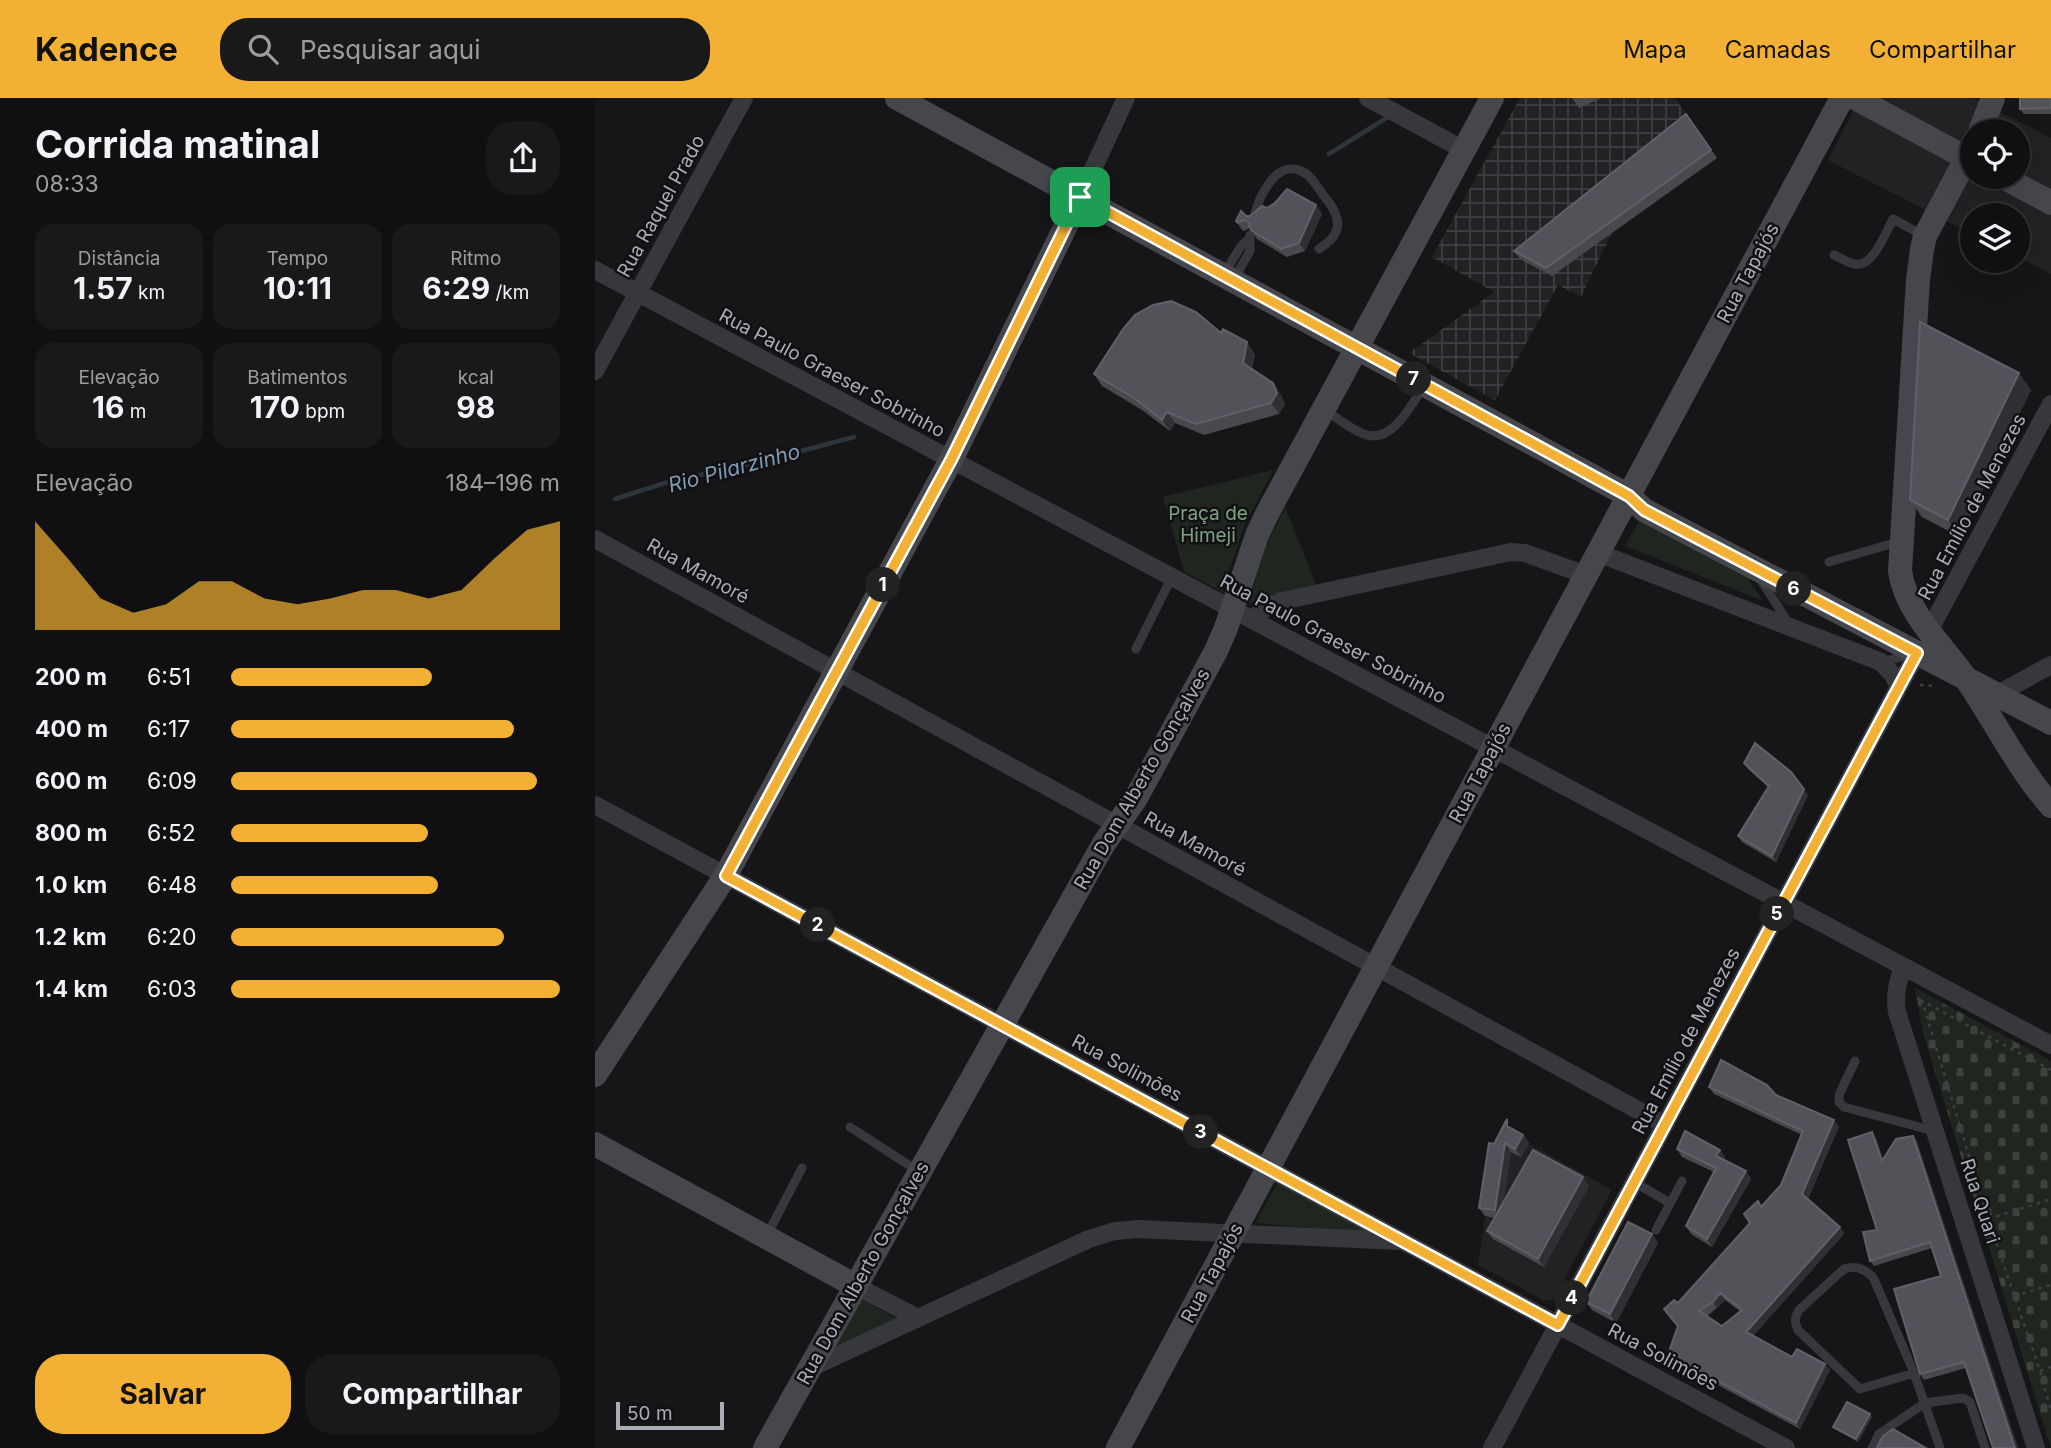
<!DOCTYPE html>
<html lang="pt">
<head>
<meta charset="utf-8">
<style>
  :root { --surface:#101012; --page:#19191b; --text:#f1f3f6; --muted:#9c9d9f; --line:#303032; --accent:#f2b134 }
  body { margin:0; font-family:Inter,sans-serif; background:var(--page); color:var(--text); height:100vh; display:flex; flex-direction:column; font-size:26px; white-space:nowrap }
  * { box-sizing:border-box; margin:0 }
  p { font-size:23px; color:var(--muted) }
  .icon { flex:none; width:38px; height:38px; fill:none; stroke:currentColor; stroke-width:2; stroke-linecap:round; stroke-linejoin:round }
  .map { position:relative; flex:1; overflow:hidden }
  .details { display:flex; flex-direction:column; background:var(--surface); width:595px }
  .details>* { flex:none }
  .buttons { position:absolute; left:1365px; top:21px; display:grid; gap:14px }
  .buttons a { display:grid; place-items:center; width:70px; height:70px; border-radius:50%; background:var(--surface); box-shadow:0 7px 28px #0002,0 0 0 2px var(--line); font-size:35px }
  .scale { position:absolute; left:21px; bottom:18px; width:108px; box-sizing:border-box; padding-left:7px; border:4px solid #a8adb8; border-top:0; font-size:19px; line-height:24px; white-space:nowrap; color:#a8adb8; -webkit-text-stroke:5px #111113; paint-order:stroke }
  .pin { position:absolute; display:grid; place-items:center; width:60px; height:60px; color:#fff; margin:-30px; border-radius:14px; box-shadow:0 4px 10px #0006 }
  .km { position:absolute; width:35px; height:35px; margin:-18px; border-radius:50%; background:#222; color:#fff; font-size:19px; line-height:35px; text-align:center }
  .round { display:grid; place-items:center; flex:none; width:74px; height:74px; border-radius:28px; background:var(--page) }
  .headline { display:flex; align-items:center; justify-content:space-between; height:119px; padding:0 35px }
  h1 { font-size:38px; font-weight:700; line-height:52px }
  .metrics { display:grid; grid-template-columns:repeat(3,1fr); gap:10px; height:119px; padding:7px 35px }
  .metrics div { display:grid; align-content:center; border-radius:18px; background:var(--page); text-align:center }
  .metrics b { font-size:30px; font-weight:700 }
  .metrics small { font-size:19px; font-weight:400 }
  .metrics p { font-size:19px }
  .chart { height:196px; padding:14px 35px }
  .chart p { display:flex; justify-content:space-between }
  .chart svg { width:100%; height:126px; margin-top:7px; fill:var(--accent); opacity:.7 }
  .cta { display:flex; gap:14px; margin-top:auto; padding:14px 35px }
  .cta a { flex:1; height:80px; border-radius:28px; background:var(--accent); color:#111; font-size:28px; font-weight:700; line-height:80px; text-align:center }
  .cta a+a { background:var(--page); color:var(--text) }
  ul { padding:0 35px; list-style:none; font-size:23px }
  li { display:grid; grid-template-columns:112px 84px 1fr; align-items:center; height:52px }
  li i { height:18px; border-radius:9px; background:var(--accent) }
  header { display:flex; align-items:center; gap:42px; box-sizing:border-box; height:98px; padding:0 35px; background:var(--accent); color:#111 }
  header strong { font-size:33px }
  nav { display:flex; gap:38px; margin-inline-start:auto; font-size:24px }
  .search { width:490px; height:63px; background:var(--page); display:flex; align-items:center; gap:18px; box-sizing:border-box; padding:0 24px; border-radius:28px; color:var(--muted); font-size:26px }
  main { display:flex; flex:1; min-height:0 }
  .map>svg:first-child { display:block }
</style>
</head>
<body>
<header>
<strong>Kadence</strong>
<div class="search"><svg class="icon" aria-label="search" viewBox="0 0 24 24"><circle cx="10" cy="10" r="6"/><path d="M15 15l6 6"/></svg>Pesquisar aqui</div>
<nav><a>Mapa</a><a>Camadas</a><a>Compartilhar</a></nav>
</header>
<main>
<section class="details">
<div class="headline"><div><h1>Corrida matinal</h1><p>08:33</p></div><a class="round"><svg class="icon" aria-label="share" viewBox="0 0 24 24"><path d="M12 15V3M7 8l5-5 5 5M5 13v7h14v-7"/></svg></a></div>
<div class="metrics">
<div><p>Distância</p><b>1.57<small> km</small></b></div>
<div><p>Tempo</p><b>10:11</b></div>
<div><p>Ritmo</p><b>6:29<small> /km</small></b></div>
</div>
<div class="metrics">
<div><p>Elevação</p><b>16<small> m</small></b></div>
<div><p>Batimentos</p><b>170<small> bpm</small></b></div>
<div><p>kcal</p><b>98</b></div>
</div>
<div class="chart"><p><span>Elevação</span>184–196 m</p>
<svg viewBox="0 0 160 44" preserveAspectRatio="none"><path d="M0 44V6L10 19L20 33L30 38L40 35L50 27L60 27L70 33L80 35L90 33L100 30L110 30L120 33L130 30L140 19L150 9L160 6V44z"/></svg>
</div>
<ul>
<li><b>200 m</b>6:51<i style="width:61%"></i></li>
<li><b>400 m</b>6:17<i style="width:86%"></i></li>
<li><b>600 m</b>6:09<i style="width:93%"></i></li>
<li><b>800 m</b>6:52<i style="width:60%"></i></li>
<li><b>1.0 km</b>6:48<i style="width:63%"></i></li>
<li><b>1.2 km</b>6:20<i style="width:83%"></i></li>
<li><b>1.4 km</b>6:03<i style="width:100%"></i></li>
</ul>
<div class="cta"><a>Salvar</a><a>Compartilhar</a></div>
</section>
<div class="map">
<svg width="1456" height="1350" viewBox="0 0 1456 1350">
  <defs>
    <pattern id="industrial-grid" width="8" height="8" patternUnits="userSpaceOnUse" patternTransform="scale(1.75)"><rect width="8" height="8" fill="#222225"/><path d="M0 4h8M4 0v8" fill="none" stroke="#3f3f43"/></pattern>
    <pattern id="cemetery-stones" width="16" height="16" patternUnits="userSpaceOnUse" patternTransform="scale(1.75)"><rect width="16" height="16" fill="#1e261f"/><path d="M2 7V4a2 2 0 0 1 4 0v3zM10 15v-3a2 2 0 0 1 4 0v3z" fill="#3c433d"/></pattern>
  </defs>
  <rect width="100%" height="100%" fill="#161618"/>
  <path fill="#222225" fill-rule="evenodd" d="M1265 0H1378L1456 40V176L1423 159V117H1377V136L1233 62ZM1377 33H1423V79H1377Z
    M907 1030 1017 1092 959 1201 950 1203 883 1167 900 1053Z"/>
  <path fill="url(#industrial-grid)" d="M925 0H1080L1122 60 1017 134 986 199 963 187 900 302 814 255 899 194 837 159Z"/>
  <path fill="url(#cemetery-stones)" d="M1320 890 1456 963V1350L1328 935Z"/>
  <path fill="#1e261f" d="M678 372 649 429 627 494 589 474 568 399Z
    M690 409 722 489 653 506 671 448Z
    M1044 423 1153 480 1168 503 1030 448Z
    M683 1084 777 1135 660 1125Z
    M265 1200 302 1221 237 1250Z"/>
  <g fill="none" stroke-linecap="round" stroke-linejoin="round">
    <path stroke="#2c353c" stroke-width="4.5" d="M734 56 793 19
      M20 401 73 384 168 363 259 339"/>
    <path stroke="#3d3f44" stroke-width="2.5" stroke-dasharray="3.5 5" stroke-linecap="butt" d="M1325 587 1342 588
      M1456 972 1327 903 1393 1121 1445 1273 1456 1313
      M1393 1121 1456 1101
      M1419 1198 1456 1187
      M1445 1273 1456 1269"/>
    <path stroke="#37383d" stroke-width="9" d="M659 120C663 100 681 61 706 73 716 77 722 88 728 97 736 106 745 119 742 131 740 140 731 146 724 151
      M1239 157C1246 160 1253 165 1260 166 1278 170 1290 135 1298 121L1329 138
      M629 176 646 148 654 141
      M639 181 655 153V137
      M730 312C742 320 755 331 769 336 797 347 816 307 829 288
      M1234 464 1303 444
      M1166 482 1194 526
      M541 551 577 479
      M1286 564 1315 557
      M1260 963 1244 997V1004L1249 1009 1339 1033
      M255 1029 323 1073
      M1039 1084 1075 1105
      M1061 1132 1087 1083
      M172 1137 207 1070
      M1319 1275 1265 1291 1203 1232C1199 1224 1200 1219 1204 1212L1249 1171C1262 1167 1271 1171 1279 1181L1319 1275 1345 1350
      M1277 1350 1284 1336 1330 1305 1368 1300 1375 1304 1390 1350"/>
    <path stroke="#37383d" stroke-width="18" d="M773 0 869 52
      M485 99 531 0
      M0 172 1456 947
      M0 273 149 0
      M0 441 1070 1027
      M1003 455 1286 564 1298 577 1304 589
      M657 522 669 511 687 503 916 454 930 455 991 477
      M1334 533 1456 306
      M1401 597 1456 567
      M0 707 1191 1350
      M1308 868C1303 884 1299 897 1302 914L1441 1350
      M261 1188 323 1220
      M215 1270 494 1141 520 1133 543 1131 804 1143
      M897 1350 1322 555"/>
    <path stroke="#45474d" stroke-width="24" d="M302 0 1034 398 1049 412 1456 625
      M1260 0 1377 63
      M1385 33 1398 0
      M1377 50 1330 138 1327 151 1323 182 1305 473C1311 516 1349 548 1372 582 1400 624 1423 670 1456 708
      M1408 79 1456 105
      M0 977 131 777 356 362 485 99
      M0 1046 261 1188
      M170 1350 508 747 541 700 621 553 631 530 662 437 673 414 897 0
      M523 1350 1247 0"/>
  </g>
  <path fill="#47494d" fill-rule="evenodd" d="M977 0H1007L984 10Z
    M1456 0V16H1429L1425 11Z
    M1091 16 1122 60 957 178 925 161 919 153Z
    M721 107 727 116 710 153 692 159 662 141 655 130 649 133 647 132 641 123 672 110Z
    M626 235 660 256 657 271 686 297 690 306 684 316 609 337 580 325 575 333 547 312 507 288 499 276Z
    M1436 292 1365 439 1327 419 1315 402Z
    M1149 665 1213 697 1181 764 1147 744 1143 738 1173 689 1153 671Z
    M1114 989 1181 997 1244 1028 1213 1101 1245 1129 1249 1136 1158 1238 1197 1259 1230 1266 1235 1272 1205 1331 1078 1263 1073 1256 1083 1229 1069 1211 1083 1205 1155 1125 1166 1109 1186 1087 1207 1037 1119 996ZM1130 1202 1145 1213 1127 1228 1112 1218 1122 1210Z
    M918 1030 928 1037 934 1045 926 1059 916 1054 908 1105 994 1088 949 1169 898 1141 892 1133 900 1120 890 1118 884 1110 899 1046Z
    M1318 1038 1322 1044 1423 1350H1398L1371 1270 1329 1282 1325 1276 1346 1178 1337 1150 1279 1168 1275 1163 1282 1132 1281 1040 1288 1061Z
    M1082 1051 1125 1052 1130 1059 1129 1062 1151 1073 1156 1081 1117 1149 1096 1136 1091 1128 1119 1074 1087 1059Z
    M1057 1136 1063 1145 1021 1225 997 1212 991 1204Z
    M1275 1316 1277 1319 1263 1344 1240 1331 1238 1329Z"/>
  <path fill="#2f3033" d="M721 107 727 116 710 153 704 145Z
    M652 244 660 256 656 276 648 265Z
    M1424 275 1436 292 1365 439 1353 422Z
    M678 285 686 297 690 306 684 316 676 305Z
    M572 314 580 325 575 333 567 322Z
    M1209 691 1213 697 1181 764 1177 758Z
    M1239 1022 1244 1028 1212 1103 1207 1096Z
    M1277 1034 1281 1040 1291 1069 1287 1063Z
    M928 1037 934 1045 926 1059 920 1051Z
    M1318 1038 1322 1044 1423 1350H1420Z
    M910 1045 916 1054 906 1121 900 1112Z
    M1125 1052 1130 1059 1127 1066 1121 1058Z
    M1151 1073 1156 1081 1117 1149 1112 1141Z
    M988 1079 994 1088 949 1169 943 1161Z
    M1245 1129 1249 1136 1156 1240 1151 1234Z
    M1057 1136 1063 1145 1021 1225 1015 1216Z
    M1125 1195 1130 1202 1122 1210 1118 1204Z
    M1230 1266 1235 1272 1205 1331 1201 1325Z
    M1275 1316 1277 1319 1263 1344 1261 1341Z"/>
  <path fill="#525359" stroke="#5f6168" stroke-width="2" fill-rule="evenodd" d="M1425 0H1456V10L1425 11Z
    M1091 16 1116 52 951 170 919 153Z
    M692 91 721 107 704 145 686 151 656 132 653 123 648 122 643 125 641 123 646 113 651 118H655L667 108 672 110 680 105Z
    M576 203 601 214 626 235 628 231 652 244 648 265 678 285 682 295 676 305 601 326 572 314 567 322 539 300 499 276 528 231 540 217 558 207Z
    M1325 224 1424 275 1353 422 1315 402Z
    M1160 645 1196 674 1209 691 1177 758 1143 738 1174 688 1149 665Z
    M1126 962 1172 987 1181 997 1239 1022 1207 1096 1245 1129 1151 1234 1197 1259 1202 1251 1230 1266 1201 1325 1073 1256 1083 1228 1069 1211 1079 1202 1083 1205 1155 1125 1149 1116 1163 1103 1166 1109 1186 1087 1208 1033 1114 989ZM1125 1195 1147 1212 1127 1228 1104 1213 1118 1204Z
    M912 1021V1028L928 1037 920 1051 910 1045 900 1112 884 1110 894 1045 899 1046Z
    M1090 1033 1125 1052 1121 1058 1151 1073 1112 1141 1091 1128 1121 1070 1082 1051Z
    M1277 1034 1287 1063 1301 1041 1318 1038 1420 1350H1398L1369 1264 1325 1276 1299 1191 1346 1178 1335 1144 1275 1163 1268 1134 1282 1132 1253 1042Z
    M938 1052 988 1079 943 1161 892 1133Z
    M1033 1124 1057 1136 1015 1216 991 1204Z
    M1252 1304 1275 1316 1261 1341 1238 1329Z
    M1298 1331 1331 1350H1284L1282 1349 1288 1338Z"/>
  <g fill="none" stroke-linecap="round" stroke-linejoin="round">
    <defs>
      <path id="route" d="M485 99 1034 398 1049 412 1322 555 963 1227 131 778 356 362Z"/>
    </defs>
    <use href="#route" stroke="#fff" stroke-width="14"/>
    <use href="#route" stroke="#f2b134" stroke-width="9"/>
  </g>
  <g text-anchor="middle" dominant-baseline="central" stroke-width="5" stroke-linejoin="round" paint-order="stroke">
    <g font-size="19" fill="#a8adb8" stroke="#111113">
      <text transform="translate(66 108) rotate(-61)">Rua Raquel Prado</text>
      <text transform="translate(1153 175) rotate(-62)">Rua Tapajós</text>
      <text transform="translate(237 275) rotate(28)">Rua Paulo Graeser Sobrinho</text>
      <text transform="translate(1377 409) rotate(-62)">Rua Emílio de Menezes</text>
      <text transform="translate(103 473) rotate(29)">Rua Mamoré</text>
      <text transform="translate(738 541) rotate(28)">Rua Paulo Graeser Sobrinho</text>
      <text transform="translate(885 675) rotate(-62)">Rua Tapajós</text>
      <text transform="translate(547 681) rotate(-60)">Rua Dom Alberto Gonçalves</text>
      <text transform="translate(600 746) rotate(29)">Rua Mamoré</text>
      <text transform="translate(1091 943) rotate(-62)">Rua Emílio de Menezes</text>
      <text transform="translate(532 970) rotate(28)">Rua Solimões</text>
      <text transform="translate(1385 1103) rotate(72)">Rua Quari</text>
      <text transform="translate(268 1175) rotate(-61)">Rua Dom Alberto Gonçalves</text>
      <text transform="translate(617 1175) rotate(-62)">Rua Tapajós</text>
      <text transform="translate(1068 1259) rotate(28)">Rua Solimões</text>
    </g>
    <g font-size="19" fill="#7fa381" stroke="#111113">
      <text x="613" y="415">Praça de<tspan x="613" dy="22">Himeji</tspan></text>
    </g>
    <g font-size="21" font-style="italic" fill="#7f9bb3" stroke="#111113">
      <text transform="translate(139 370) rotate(-15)">Rio Pilarzinho</text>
    </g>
  </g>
</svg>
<div class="buttons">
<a><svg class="icon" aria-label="locate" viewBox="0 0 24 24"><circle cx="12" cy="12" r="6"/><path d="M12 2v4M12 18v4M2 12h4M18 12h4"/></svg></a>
<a><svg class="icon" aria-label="layers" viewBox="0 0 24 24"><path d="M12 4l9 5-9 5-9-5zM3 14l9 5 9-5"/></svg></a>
</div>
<div class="scale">50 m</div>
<div class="pin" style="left:485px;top:99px;background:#1e9e55"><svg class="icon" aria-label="arrive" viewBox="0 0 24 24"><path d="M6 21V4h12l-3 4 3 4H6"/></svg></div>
<b class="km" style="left:288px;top:487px">1</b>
<b class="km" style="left:223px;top:827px">2</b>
<b class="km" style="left:606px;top:1034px">3</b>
<b class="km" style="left:977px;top:1200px">4</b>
<b class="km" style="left:1182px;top:816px">5</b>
<b class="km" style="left:1199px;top:491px">6</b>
<b class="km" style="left:819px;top:281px">7</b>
</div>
</main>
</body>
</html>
